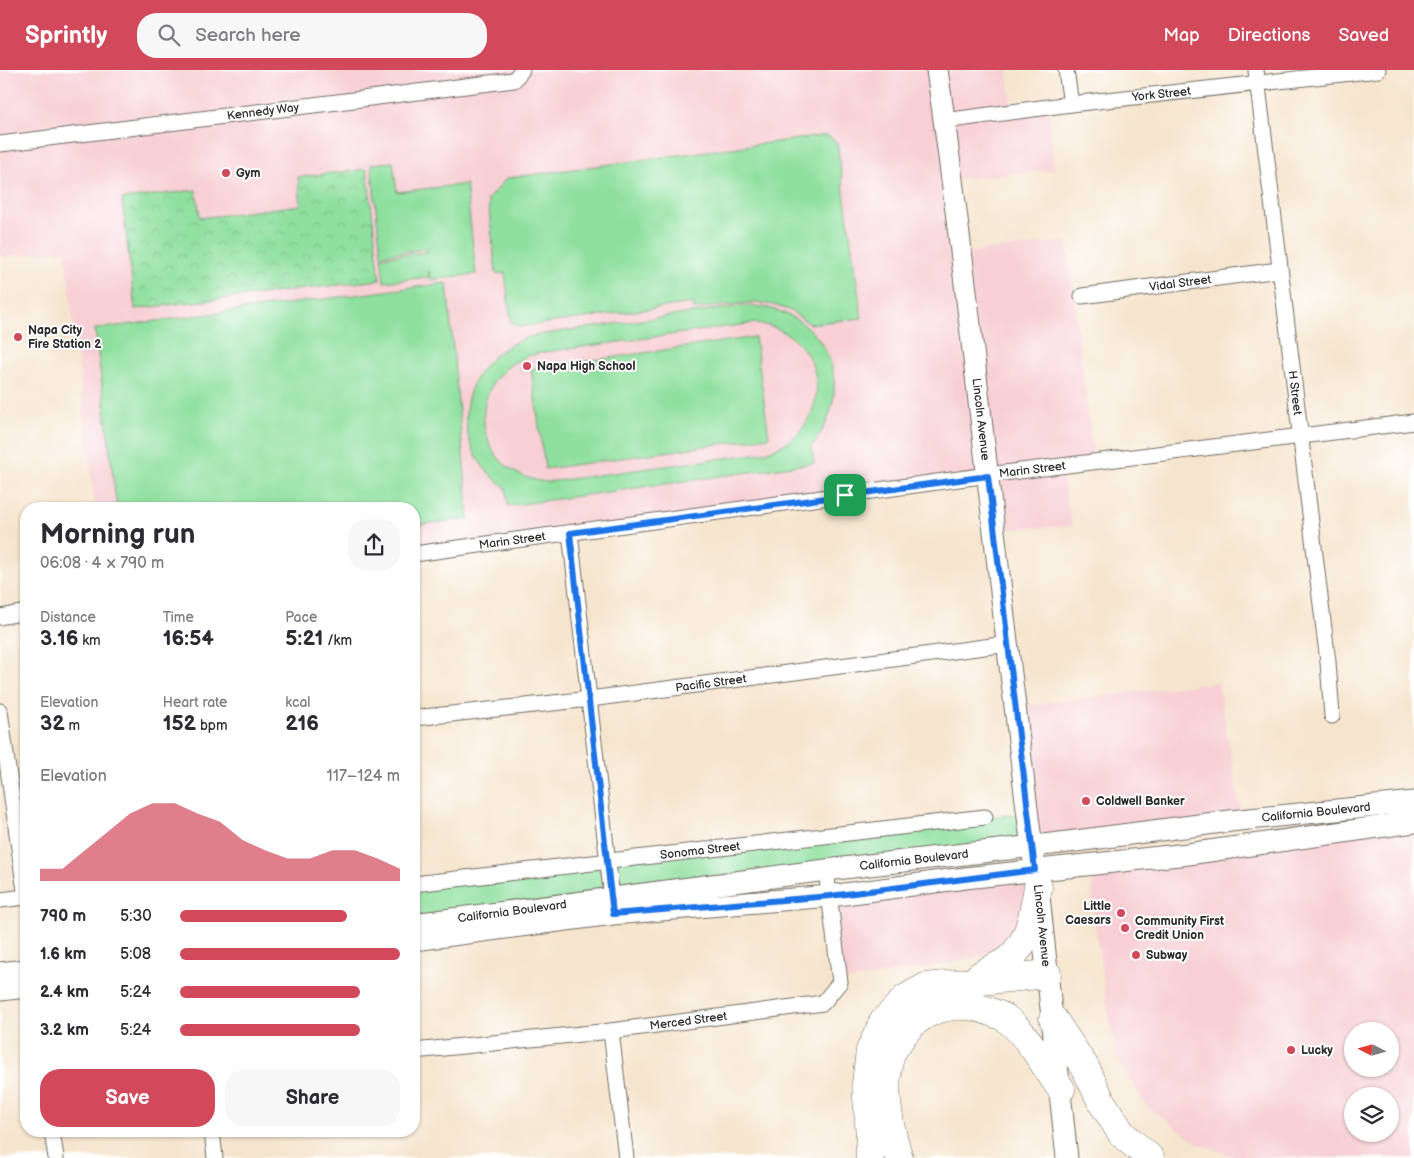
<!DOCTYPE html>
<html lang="en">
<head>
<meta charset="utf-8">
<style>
  :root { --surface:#fff; --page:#f7f7f7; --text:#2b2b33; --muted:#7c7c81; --accent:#d1495b }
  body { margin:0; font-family:"Balsamiq Sans",sans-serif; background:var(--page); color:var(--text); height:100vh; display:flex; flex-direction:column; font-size:19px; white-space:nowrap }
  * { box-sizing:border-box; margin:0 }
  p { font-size:16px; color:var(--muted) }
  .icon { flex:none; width:28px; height:28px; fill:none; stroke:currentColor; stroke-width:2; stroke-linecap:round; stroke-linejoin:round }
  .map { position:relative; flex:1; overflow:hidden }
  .panel { position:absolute; left:20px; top:432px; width:400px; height:635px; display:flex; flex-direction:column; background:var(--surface); border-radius:20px; box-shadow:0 1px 4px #0004 }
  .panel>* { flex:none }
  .needle { width:32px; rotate:276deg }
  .buttons { position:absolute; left:1344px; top:952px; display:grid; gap:10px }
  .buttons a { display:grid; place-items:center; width:55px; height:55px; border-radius:50%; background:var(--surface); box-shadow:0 1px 4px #0004; font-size:25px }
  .pin { position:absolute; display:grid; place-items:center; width:42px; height:42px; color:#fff; margin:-21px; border-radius:10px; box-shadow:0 2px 8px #0006 }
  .round { display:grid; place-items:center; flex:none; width:52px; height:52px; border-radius:20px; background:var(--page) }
  .summary { display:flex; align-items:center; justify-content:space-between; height:85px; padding:0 20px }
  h1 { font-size:28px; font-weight:700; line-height:38px }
  .metrics { display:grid; grid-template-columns:repeat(3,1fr); gap:8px; height:85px; padding:5px 20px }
  .metrics div { display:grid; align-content:center }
  .metrics b { font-size:21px; font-weight:700 }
  .metrics small { font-size:14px; font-weight:400 }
  .metrics p { font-size:14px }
  .chart { height:140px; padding:10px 20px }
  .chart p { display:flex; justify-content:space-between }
  .chart svg { width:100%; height:90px; margin-top:5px; fill:var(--accent); opacity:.7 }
  .primary-button { display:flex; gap:10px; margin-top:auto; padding:10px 20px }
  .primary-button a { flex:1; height:58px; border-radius:20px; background:var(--accent); color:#fff; font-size:20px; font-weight:700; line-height:58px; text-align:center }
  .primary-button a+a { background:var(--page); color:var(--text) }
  ul { padding:0 20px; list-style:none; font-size:16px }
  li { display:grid; grid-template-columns:80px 60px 1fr; align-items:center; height:38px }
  li i { height:12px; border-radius:6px; background:var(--accent) }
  header { display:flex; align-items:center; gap:30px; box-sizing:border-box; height:70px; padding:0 25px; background:var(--accent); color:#fff }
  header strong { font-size:24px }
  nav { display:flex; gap:28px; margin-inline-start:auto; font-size:18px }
  .search { width:350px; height:45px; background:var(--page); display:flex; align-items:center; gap:12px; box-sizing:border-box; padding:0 18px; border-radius:20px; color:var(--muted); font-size:19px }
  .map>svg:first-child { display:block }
</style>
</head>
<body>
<header>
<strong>Sprintly</strong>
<div class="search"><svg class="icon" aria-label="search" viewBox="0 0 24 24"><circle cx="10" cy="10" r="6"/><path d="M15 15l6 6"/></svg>Search here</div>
<nav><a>Map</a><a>Directions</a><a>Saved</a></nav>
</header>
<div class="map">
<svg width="1414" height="1088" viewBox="0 0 1414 1088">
  <defs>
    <pattern id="park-crowns" width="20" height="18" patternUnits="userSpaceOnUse" patternTransform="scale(1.25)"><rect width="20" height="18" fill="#8fe09f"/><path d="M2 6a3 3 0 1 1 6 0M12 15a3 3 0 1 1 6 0" fill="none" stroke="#7cc089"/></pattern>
  </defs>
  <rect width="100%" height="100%" fill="#fff"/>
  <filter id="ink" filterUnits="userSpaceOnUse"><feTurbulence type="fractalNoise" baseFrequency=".02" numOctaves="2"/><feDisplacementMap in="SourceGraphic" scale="10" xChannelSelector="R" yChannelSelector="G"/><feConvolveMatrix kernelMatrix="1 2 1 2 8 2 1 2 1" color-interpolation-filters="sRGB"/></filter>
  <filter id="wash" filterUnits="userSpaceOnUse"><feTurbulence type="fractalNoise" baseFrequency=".0096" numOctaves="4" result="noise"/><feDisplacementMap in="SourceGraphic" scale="20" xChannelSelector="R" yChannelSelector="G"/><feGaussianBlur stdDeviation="1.12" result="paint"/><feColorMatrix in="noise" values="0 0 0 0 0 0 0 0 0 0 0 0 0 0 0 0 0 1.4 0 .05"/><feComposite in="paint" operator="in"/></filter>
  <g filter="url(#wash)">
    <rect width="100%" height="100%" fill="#f6e5ce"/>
    <path fill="#f7cfd4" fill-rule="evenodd" d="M0 0H1008L1012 42 1049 37 1054 100 952 110 963 183 1067 171 1094 392 1060 397 1072 456 994 459 988 406 414 484V439H95L65 181 0 187Z
      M1218 612 1242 749 1031 776 1015 637Z
      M1414 752V1088H1238L1197 1073 1148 1037 1117 990 1105 924 1092 835 1093 794ZM1352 961H1390V999H1352ZM1352 1026H1390V1064H1352Z
      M1035 800 1021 876 952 893 840 912 830 826Z"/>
    <path fill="#8fe09f" stroke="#5d8665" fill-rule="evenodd" d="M827 65 837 73 862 248 810 254 789 240 773 235 757 232 694 239 693 233 519 257 511 252 505 203 496 204 488 129 507 108Z
      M393 92 397 122 466 114 476 204 430 210 429 201V207L384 212 381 187 427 182 426 179 381 185 371 94Z
      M447 213 469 449 414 455V439H117L95 259Z
      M741 236C821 232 863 313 812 375L814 393 508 436 506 418C440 372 459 283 537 265ZM755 253C834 263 838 365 761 383L547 412C467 404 461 299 539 283Z
      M755 267 769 367 545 399 531 299Z
      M1028 744 1031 776 414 854V814L985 747Z"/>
    <path fill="url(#park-crowns)" stroke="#5d8665" d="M367 99 380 210 135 239 122 129 196 120 200 148 301 135 298 107Z"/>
  </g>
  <g filter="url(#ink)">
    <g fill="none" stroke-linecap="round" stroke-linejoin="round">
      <defs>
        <g id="street">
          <path d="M1066 0 1071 34"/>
          <path id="s1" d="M1256 0 1328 592 1332 646"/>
          <path id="s2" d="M944 51 1071 34 1378 0"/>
          <path id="s3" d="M0 74 514 10 522 0"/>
          <path id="s4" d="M1082 226 1279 200"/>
          <path d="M570 463 613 837"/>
          <path id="s5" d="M414 484 988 405 1414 352"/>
          <path d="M0 547 26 542"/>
          <path d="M0 641 26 829"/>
          <path id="s6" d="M414 648 590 629 1007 574"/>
          <path id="s7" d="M414 814 985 747"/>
          <path d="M0 830 26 827"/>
          <path d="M611 961 626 1088"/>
          <path id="s8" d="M414 981 611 961 823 933 840 912 826 800"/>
          <path d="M52 1061 56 1088"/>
          <path d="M212 1061 215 1088"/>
        </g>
        <g id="secondary">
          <path id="s9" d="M937 0C968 212 988 424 1015 636 1022 696 1028 757 1038 817L1067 1088"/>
          <path id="s10" d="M414 854 826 800 1060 773 1230 751 1414 732"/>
          <path d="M414 870 613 844 830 826 965 808 1188 784 1414 752"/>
          <path d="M0 903 26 900"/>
          <path d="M0 920 26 917"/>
        </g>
        <path id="highway" d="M978 907C987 900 1001 896 1009 889 1031 870 1033 843 1038 817
          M1053 949 1085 997 1101 1031 1122 1064 1150 1088
          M870 1088V1066L866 1014 870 981 883 952 906 928 926 917 1047 904
          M899 1088C889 1057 882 1019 890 987 891 981 896 976 899 971 919 938 956 928 991 942 995 944 1001 945 1005 948 1026 962 1046 998 1061 1019"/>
      </defs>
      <use href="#street" stroke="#726c64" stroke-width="17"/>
      <use href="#secondary" stroke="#726c64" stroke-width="23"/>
      <use href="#highway" stroke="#726c64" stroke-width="29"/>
      <use href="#street" stroke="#fff" stroke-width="15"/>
      <use href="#secondary" stroke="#fff" stroke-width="21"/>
      <use href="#highway" stroke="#fff" stroke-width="28"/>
    </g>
  </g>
  <g fill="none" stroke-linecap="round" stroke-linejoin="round" filter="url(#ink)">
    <defs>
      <path id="route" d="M988 406 1035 800 830 826 613 844 570 463Z"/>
    </defs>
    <use href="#route" stroke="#fff" stroke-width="10"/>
    <use href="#route" stroke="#1a73e8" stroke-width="6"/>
  </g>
  <g fill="#d1495b" stroke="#fff" stroke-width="2">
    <circle cx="226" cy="103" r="5"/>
    <circle cx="18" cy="267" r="5"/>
    <circle cx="527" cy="296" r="5"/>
    <circle cx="1086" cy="731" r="5"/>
    <circle cx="1121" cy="843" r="5"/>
    <circle cx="1125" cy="858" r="5"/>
    <circle cx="1136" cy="885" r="5"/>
    <circle cx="1291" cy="980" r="5"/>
  </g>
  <g text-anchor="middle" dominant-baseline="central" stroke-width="4" stroke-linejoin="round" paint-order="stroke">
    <g font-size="12" fill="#2b2b2b" stroke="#fff">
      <text stroke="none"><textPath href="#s2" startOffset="219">York Street</textPath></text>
      <text stroke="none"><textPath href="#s3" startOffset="265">Kennedy Way</textPath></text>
      <text stroke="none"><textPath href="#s4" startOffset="99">Vidal Street</textPath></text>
      <text stroke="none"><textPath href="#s1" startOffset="325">H Street</textPath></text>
      <text stroke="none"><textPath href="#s9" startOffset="352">Lincoln Avenue</textPath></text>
      <text stroke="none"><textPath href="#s5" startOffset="624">Marin Street</textPath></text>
      <text stroke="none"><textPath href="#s5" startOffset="99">Marin Street</textPath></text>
      <text stroke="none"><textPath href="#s6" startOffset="299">Pacific Street</textPath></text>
      <text stroke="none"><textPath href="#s10" startOffset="909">California Boulevard</textPath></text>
      <text stroke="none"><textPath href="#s7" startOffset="288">Sonoma Street</textPath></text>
      <text stroke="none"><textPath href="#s10" startOffset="504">California Boulevard</textPath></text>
      <text stroke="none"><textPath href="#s10" startOffset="99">California Boulevard</textPath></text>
      <text stroke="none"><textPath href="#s9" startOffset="862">Lincoln Avenue</textPath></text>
      <text stroke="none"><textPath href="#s8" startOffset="276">Merced Street</textPath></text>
    </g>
    <g font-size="12" font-weight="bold" fill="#2b2b2b" stroke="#fff" text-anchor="start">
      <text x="236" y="103">Gym</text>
      <text x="28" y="260">Napa City<tspan x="28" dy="14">Fire Station 2</tspan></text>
      <text x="537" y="296">Napa High School</text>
      <text x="1096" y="731">Coldwell Banker</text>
      <text x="1111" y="836" text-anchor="end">Little<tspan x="1111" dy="14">Caesars</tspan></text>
      <text x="1135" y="851">Community First<tspan x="1135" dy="14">Credit Union</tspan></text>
      <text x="1146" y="885">Subway</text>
      <text x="1301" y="980">Lucky</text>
    </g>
  </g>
</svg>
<div class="buttons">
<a><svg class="needle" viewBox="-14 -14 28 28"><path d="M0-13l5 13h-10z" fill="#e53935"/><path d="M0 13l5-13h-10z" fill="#7c7c81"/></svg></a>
<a><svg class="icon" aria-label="layers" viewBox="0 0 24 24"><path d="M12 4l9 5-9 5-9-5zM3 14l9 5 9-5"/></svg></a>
</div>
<div class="pin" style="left:845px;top:425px;background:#1e9e55"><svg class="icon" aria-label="arrive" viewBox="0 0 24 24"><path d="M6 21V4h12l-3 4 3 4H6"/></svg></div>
<section class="panel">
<div class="summary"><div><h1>Morning run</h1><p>06:08 · 4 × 790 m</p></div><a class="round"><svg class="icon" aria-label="share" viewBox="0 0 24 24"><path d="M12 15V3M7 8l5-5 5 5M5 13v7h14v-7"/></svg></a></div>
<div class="metrics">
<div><p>Distance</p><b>3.16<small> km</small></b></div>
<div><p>Time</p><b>16:54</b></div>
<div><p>Pace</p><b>5:21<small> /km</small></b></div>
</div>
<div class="metrics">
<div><p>Elevation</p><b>32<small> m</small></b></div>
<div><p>Heart rate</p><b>152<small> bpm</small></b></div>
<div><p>kcal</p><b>216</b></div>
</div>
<div class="chart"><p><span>Elevation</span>117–124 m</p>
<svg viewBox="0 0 160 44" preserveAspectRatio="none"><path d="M0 44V38L10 38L20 29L30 20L40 11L50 6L60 6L70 11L80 15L90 24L100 29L110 33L120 33L130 29L140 29L150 33L160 38V44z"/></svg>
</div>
<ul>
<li><b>790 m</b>5:30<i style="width:76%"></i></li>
<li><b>1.6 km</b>5:08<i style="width:100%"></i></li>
<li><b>2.4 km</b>5:24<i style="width:82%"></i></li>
<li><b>3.2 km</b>5:24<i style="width:82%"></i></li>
</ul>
<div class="primary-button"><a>Save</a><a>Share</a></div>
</section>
</div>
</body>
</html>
